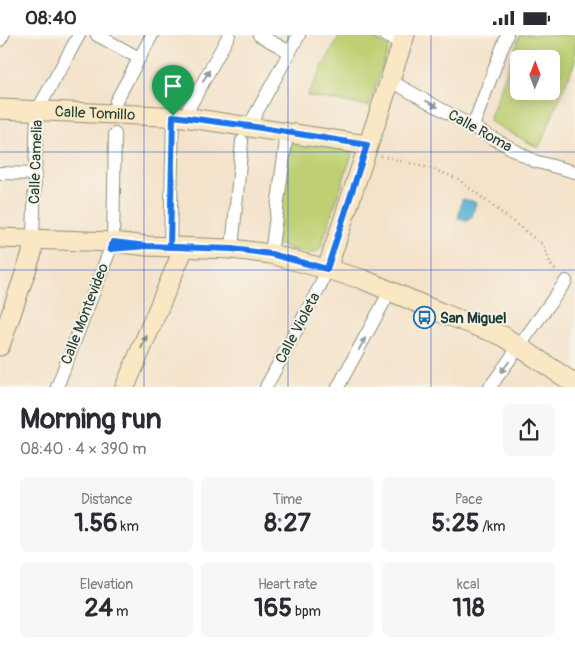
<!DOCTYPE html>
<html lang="en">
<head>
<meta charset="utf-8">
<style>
  :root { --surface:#fff; --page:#f7f7f7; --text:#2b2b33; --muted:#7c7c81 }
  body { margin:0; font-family:Pangolin,sans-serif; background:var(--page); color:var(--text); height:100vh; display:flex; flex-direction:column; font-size:19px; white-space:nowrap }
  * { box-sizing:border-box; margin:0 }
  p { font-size:16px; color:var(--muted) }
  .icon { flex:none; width:28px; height:28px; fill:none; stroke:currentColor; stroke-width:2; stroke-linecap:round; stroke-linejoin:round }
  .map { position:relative; height:352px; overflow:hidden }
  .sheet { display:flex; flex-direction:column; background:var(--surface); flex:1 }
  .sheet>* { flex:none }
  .needle { width:32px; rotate:1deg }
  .fabs { position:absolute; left:510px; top:15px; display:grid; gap:10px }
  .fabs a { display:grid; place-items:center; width:50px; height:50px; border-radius:8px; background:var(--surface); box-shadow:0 2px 12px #0003; font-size:25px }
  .pin { position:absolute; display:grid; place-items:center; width:42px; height:42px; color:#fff; margin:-51px -21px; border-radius:50% 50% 50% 0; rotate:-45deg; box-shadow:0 0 5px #0007 }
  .pin .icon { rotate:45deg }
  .round { display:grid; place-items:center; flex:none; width:52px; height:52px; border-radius:8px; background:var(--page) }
  .summary { display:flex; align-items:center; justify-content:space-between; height:85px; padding:0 20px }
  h1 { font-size:28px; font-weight:700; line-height:38px }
  .stats { display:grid; grid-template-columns:repeat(3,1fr); gap:8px; height:85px; padding:5px 20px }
  .stats div { display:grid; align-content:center; border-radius:8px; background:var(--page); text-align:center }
  .stats b { font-size:25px; font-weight:700 }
  .stats small { font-size:14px; font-weight:400 }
  .stats p { font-size:14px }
  .status { display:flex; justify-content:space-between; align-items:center; height:35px; padding:0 25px; background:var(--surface); direction:ltr }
  .status svg { height:14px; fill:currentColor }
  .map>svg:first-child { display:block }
</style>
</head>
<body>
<div class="status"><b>08:40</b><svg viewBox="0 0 49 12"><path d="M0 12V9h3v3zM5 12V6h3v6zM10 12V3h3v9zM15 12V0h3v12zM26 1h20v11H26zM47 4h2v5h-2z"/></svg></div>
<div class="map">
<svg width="575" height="352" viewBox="0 0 575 352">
  <rect width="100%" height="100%" fill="#f7f3e8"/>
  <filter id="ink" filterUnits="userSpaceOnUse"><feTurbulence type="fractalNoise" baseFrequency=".02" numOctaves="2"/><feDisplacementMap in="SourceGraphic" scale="10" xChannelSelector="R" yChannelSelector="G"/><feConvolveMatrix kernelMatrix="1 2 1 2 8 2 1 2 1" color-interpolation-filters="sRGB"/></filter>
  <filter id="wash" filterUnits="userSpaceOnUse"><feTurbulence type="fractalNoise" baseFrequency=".0096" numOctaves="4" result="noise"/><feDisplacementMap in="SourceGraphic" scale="20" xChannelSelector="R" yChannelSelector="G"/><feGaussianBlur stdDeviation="1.12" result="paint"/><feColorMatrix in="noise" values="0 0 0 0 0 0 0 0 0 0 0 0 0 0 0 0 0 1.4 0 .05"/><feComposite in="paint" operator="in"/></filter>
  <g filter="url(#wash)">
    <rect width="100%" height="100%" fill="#f4e2c9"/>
    <path fill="#bed073" stroke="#6e8654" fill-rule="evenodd" d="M340 0H367L389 12 369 71 307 61Z
      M520 0H575V26L539 113 489 86ZM519 24H551V56H519Z
      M291 105 353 116 321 212 317 217 308 219 276 209Z"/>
    <path fill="#56b2d4" stroke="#3a7884" d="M462 164 476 167 472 182 467 186 458 184Z"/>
  </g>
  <g filter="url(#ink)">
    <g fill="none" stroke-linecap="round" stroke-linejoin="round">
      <defs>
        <path id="street" d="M97 0 139 23
          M259 0 290 17
          M385 0 402 9
          M0 5 3 0
          M389 45 534 126 575 137
          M114 79 116 66 152 0
          M184 82 229 0
          M249 91 299 0
          M473 91 507 0
          M0 138 36 139
          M33 204 37 76 79 0
          M170 213 173 81
          M232 214 242 106
          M271 219 287 98
          M57 352 113 207 115 99
          M266 352 320 251 327 234
          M338 352 390 256
          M490 352 566 246"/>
        <g id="secondary">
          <path id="s1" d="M0 74 184 82 367 110"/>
          <path d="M0 203 113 207 147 211 232 214 271 219 362 244 439 277 503 301 575 349"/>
          <path d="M327 234 405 0"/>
          <path d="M0 311 32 218 33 204"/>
          <path d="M125 352 184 213"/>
        </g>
      </defs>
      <use href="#street" stroke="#8a907e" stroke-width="14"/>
      <use href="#secondary" stroke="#8a907e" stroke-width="21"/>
      <path stroke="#8a907e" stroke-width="2.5" stroke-dasharray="1 4" stroke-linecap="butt" d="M381 121 433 134 458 144 543 210 552 232 557 237"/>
      <use href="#street" stroke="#fff" stroke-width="12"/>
      <use href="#secondary" stroke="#fae7c3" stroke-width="19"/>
    </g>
    <defs><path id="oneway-solid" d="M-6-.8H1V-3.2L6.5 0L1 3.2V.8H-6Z" transform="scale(1.25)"/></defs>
    <g fill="#8f9e9a">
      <use href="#oneway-solid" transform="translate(206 41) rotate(-61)"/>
      <use href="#oneway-solid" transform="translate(432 69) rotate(29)"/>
      <use href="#oneway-solid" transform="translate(362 309) rotate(-62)"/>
      <use href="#oneway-solid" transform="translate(505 332) rotate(127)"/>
    </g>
    <use fill="#8c927c" href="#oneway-solid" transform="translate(144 307) rotate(-67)"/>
  </g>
  <g fill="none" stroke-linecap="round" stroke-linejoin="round" filter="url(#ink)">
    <defs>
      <path id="route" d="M173 81 170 212 147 211 110 214 113 207 147 211 232 214 271 219 327 234 367 110 249 91 173 81"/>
    </defs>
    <use href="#route" stroke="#fff" stroke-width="10"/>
    <use href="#route" stroke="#1a73e8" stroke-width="6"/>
  </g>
  <path fill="none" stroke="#1d4ed8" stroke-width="1" stroke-opacity="0.55" d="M144 0V352M288 0V352M431 0V352M0 117H575M0 235H575"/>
  <defs>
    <symbol id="bus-ring" viewBox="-11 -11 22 22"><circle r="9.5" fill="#f7f3e8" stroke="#1f6fb2" stroke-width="1.5"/><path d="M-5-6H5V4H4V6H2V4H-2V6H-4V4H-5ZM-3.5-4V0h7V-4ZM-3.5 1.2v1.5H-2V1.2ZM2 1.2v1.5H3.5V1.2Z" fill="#1f6fb2"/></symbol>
  </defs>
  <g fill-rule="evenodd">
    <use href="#bus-ring" x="412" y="270" width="25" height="25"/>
  </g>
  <g text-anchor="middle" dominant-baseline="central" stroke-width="4" stroke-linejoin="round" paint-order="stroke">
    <g font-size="15" fill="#1f3d34" stroke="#f7f3e8">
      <text stroke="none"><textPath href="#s1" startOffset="95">Calle Tomillo</textPath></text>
      <text transform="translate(480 96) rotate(29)">Calle Roma</text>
      <text transform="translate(36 127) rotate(-88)">Calle Camelia</text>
      <text transform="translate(85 279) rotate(-69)">Calle Montevideo</text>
      <text transform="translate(298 293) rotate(-62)">Calle Violeta</text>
    </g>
    <g font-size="15" font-weight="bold" fill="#1f3d34" stroke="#f7f3e8" text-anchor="start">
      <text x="440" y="283">San Miguel</text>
    </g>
  </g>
</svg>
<div class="fabs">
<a><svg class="needle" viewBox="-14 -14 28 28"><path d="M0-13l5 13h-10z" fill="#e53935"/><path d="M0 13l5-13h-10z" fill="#7c7c81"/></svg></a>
</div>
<div class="pin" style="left:173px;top:81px;background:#1e9e55"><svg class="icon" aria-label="arrive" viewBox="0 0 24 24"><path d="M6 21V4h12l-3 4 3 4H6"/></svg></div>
</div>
<section class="sheet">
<div class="summary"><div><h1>Morning run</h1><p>08:40 · 4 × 390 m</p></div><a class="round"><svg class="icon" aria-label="share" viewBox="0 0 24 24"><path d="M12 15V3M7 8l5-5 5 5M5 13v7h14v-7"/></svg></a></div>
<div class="stats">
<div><p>Distance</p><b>1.56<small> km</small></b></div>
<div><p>Time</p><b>8:27</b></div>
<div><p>Pace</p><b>5:25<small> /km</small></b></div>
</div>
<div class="stats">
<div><p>Elevation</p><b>24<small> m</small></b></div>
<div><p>Heart rate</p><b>165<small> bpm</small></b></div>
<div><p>kcal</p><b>118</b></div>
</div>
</section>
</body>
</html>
